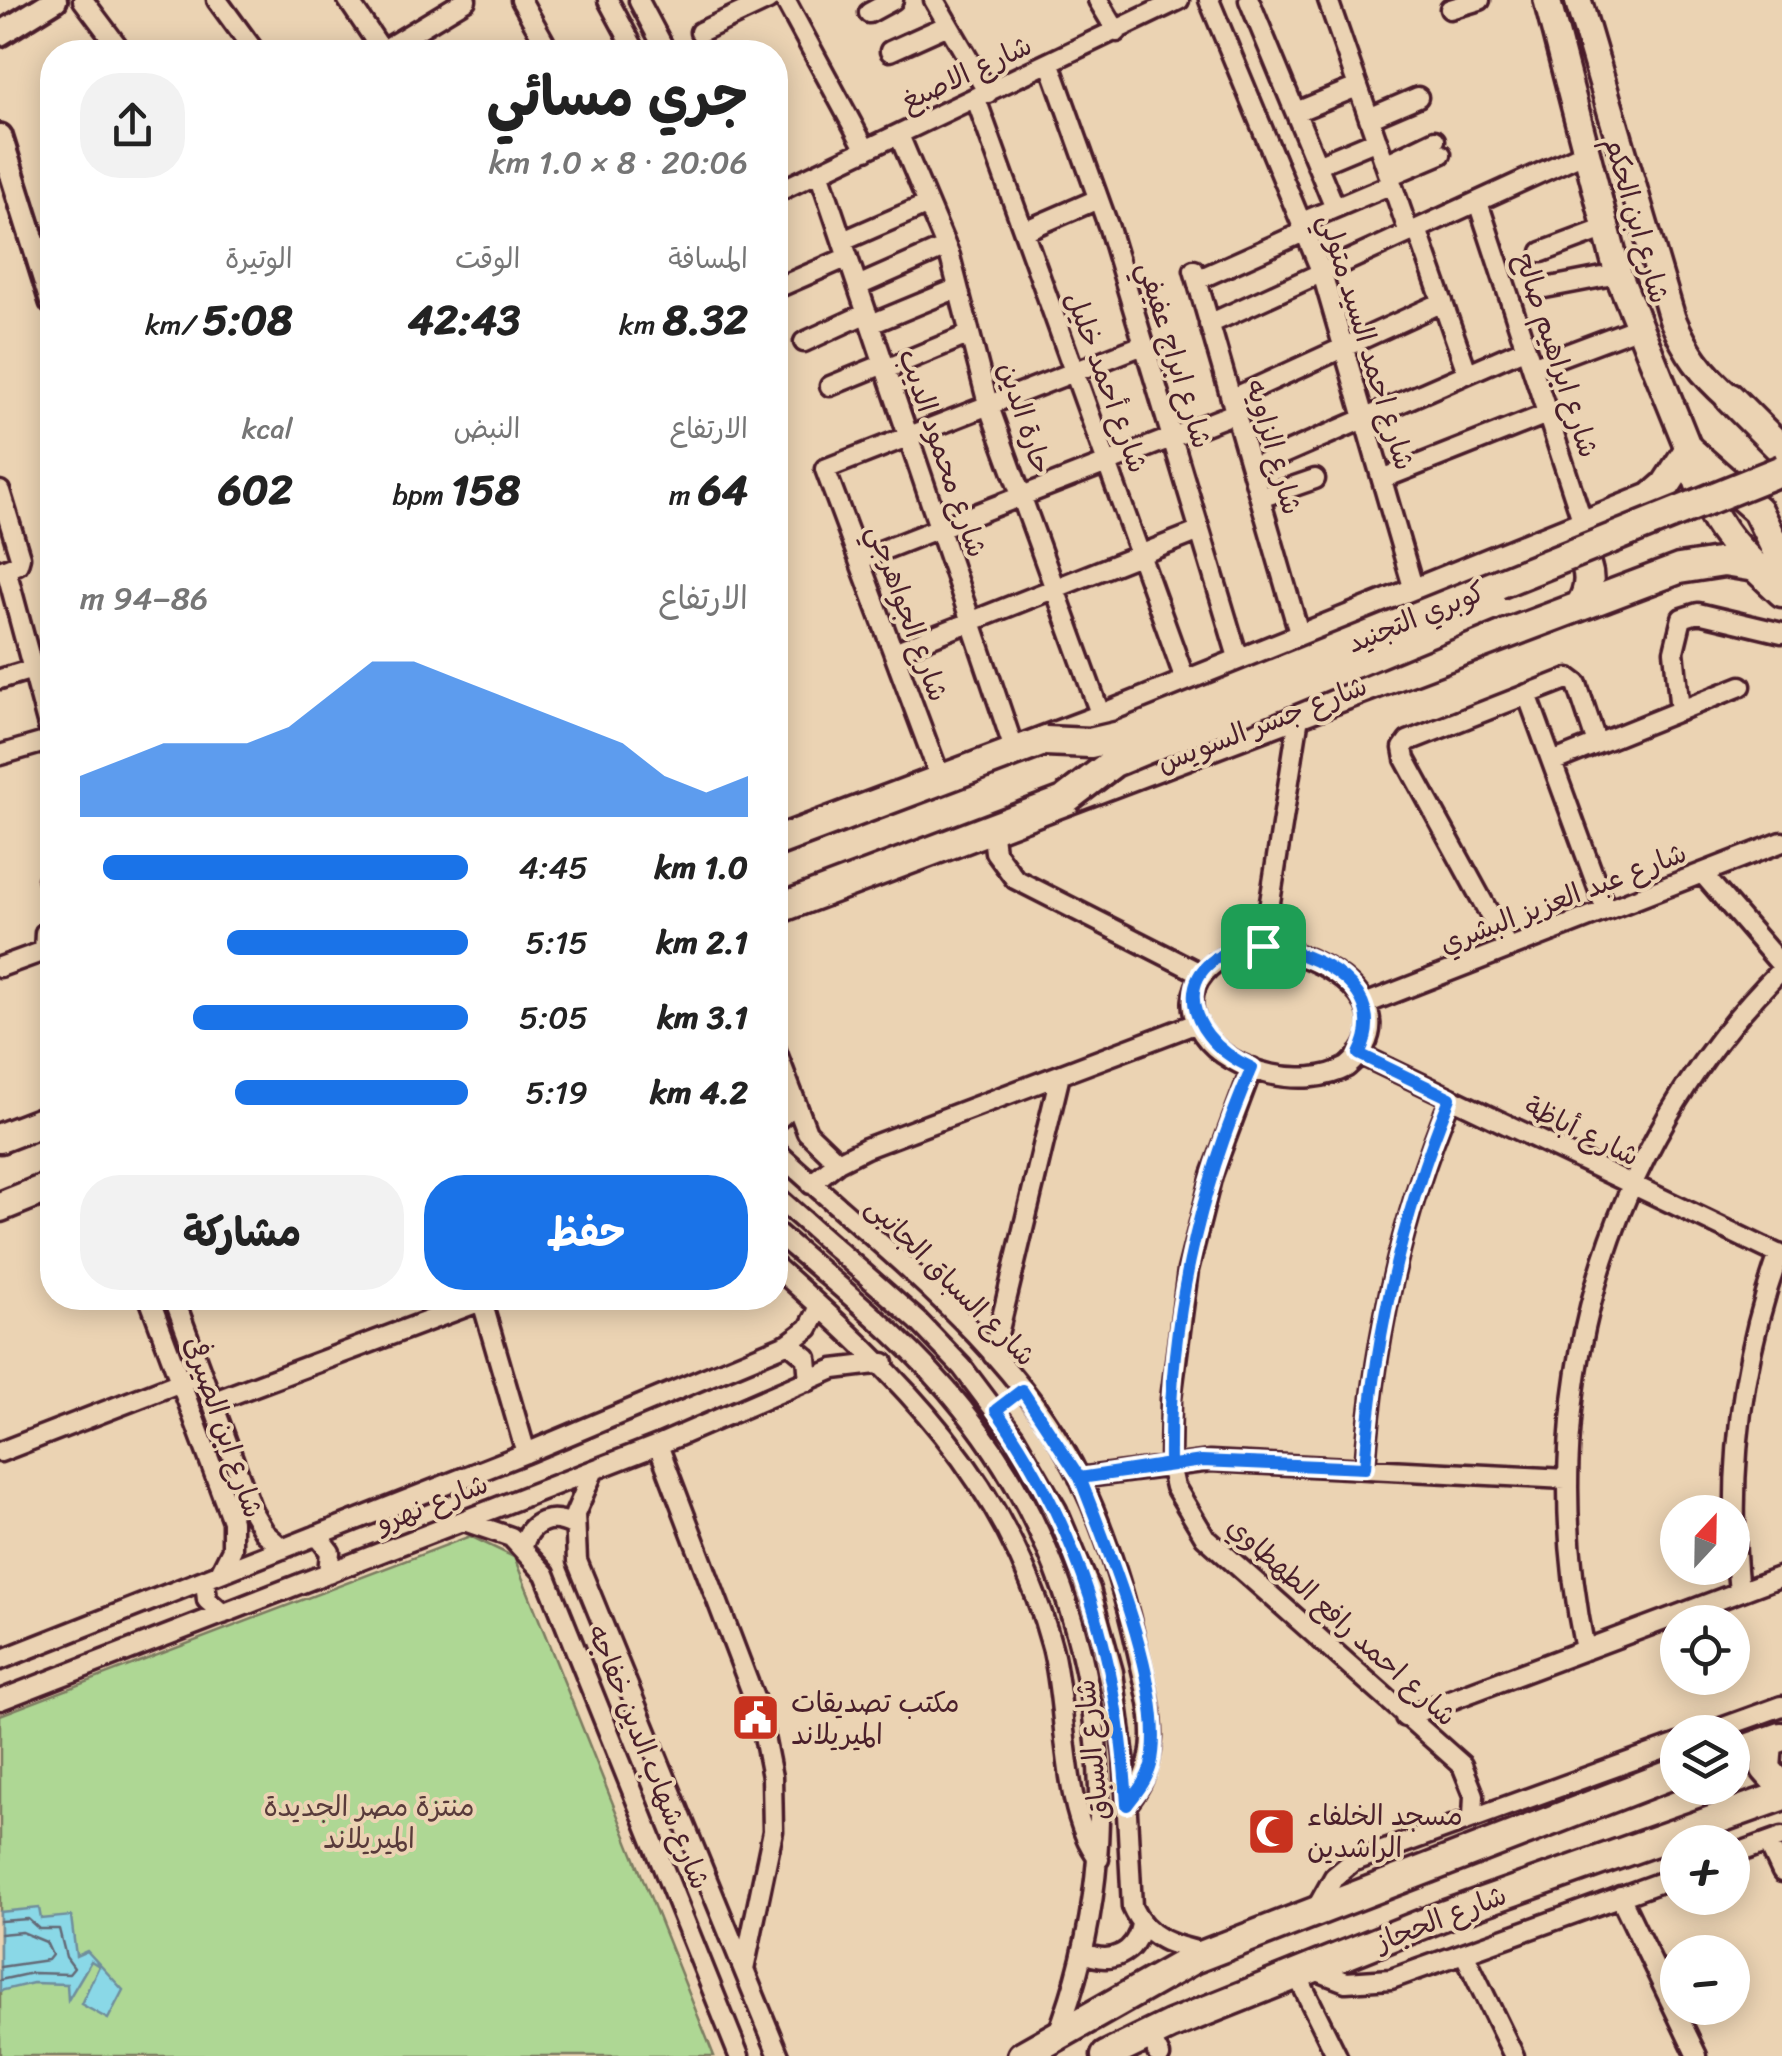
<!DOCTYPE html>
<html lang="ar">
<head>
<meta charset="utf-8">
<style>
  :root { --surface:#fff; --page:#f2f2f2; --text:#222; --muted:#767676; --accent:#1a73e8 }
  body { margin:0; font-family:Sriracha,"Playpen Sans Arabic",sans-serif; background:var(--page); color:var(--text); direction:rtl; height:100vh; display:flex; flex-direction:column; font-size:38px; white-space:nowrap }
  * { box-sizing:border-box; margin:0 }
  p { font-size:32px; color:var(--muted) }
  .icon { flex:none; width:55px; height:55px; fill:none; stroke:currentColor; stroke-width:2; stroke-linecap:round; stroke-linejoin:round }
  .map { position:relative; flex:1; overflow:hidden; direction:ltr }
  .panel { position:absolute; left:40px; top:40px; width:748px; height:1270px; display:flex; flex-direction:column; background:var(--surface); border-radius:40px; box-shadow:0 5px 25px #0003; direction:rtl }
  .panel>* { flex:none }
  .needle { width:65px; rotate:22deg }
  .tools { position:absolute; left:1660px; top:1495px; display:grid; gap:20px }
  .tools a { display:grid; place-items:center; width:90px; height:90px; border-radius:50%; background:var(--surface); box-shadow:0 5px 25px #0003; font-size:50px }
  .pin { position:absolute; display:grid; place-items:center; width:85px; height:85px; color:#fff; margin:-42px; border-radius:20px; box-shadow:0 5px 15px #0006 }
  .round { display:grid; place-items:center; flex:none; width:105px; height:105px; border-radius:40px; background:var(--page) }
  .head { display:flex; align-items:center; justify-content:space-between; height:170px; padding:0 40px }
  h1 { font-size:55px; font-weight:700; line-height:75px }
  .stats { display:grid; grid-template-columns:repeat(3,1fr); gap:15px; height:170px; padding:10px 40px }
  .stats div { display:grid; align-content:center }
  .stats b { font-size:42px; font-weight:700 }
  .stats small { font-size:28px; font-weight:400 }
  .stats p { font-size:28px }
  .chart { height:280px; padding:20px 40px }
  .chart p { display:flex; justify-content:space-between }
  .chart svg { width:100%; height:180px; margin-top:10px; fill:var(--accent); opacity:.7 }
  .action { display:flex; gap:20px; margin-top:auto; padding:20px 40px }
  .action a { flex:1; height:115px; border-radius:40px; background:var(--accent); color:#fff; font-size:40px; font-weight:700; line-height:115px; text-align:center }
  .action a+a { background:var(--page); color:var(--text) }
  ul { padding:0 40px; list-style:none; font-size:32px }
  li { display:grid; grid-template-columns:160px 120px 1fr; align-items:center; height:75px }
  li i { height:25px; border-radius:12px; background:var(--accent) }
  .map>svg:first-child { display:block }
</style>
</head>
<body>
<div class="map">
<svg width="1782" height="2056" viewBox="0 0 1782 2056">
  <rect width="100%" height="100%" fill="#ebd3b3"/>
  <filter id="ink" filterUnits="userSpaceOnUse"><feTurbulence type="fractalNoise" baseFrequency=".01" numOctaves="2"/><feDisplacementMap in="SourceGraphic" scale="20" xChannelSelector="R" yChannelSelector="G"/><feConvolveMatrix kernelMatrix="1 2 1 2 8 2 1 2 1" color-interpolation-filters="sRGB"/></filter>
  <g filter="url(#ink)">
    <path fill="#aed794" stroke="#7c7b60" stroke-width="2.5" d="M470 1536 514 1557 714 2056H0V1715Z"/>
    <path fill="#8ad8e7" stroke="#708e9c" stroke-width="2.5" d="M39 1908 41 1919 71 1916 76 1956 87 1951 123 1990 108 2019 81 2004 99 1966 91 1961 68 2000 67 1984 33 1983 0 1991V1912Z"/>
    <g fill="none" stroke-linecap="round" stroke-linejoin="round">
      <path stroke="#646976" stroke-width="2.5" d="M0 1921 28 1919 39 1929H59L66 1957 74 1968 69 1974 32 1973 0 1980
        M0 1934 22 1932 46 1942 52 1955 48 1960 0 1967"/>
      <defs>
        <path id="minor" d="M83 0 122 52
          M217 0 255 52
          M348 0 383 52
          M521 0 550 52
          M608 0 636 52
          M785 0 866 150
          M934 0 988 93
          M1098 0 1117 32
          M1209 0 1322 273 1415 594
          M1249 0 1335 208
          M1328 0 1409 233
          M639 1 666 52
          M1450 9 1480 0
          M869 13 893 0
          M700 32 768 0
          M382 51 466 0
          M890 51 948 25
          M1050 64 1109 228 1240 664
          M976 99 1187 685
          M1296 112 1357 87
          M1369 118 1418 97
          M899 135 950 256 988 404 1102 719
          M1385 164 1435 140
          M1317 165 1377 140
          M819 172 1015 752
          M1389 176 1441 154
          M775 193 1179 0
          M1478 202 1584 526
          M1302 222 1392 184
          M1417 229 1467 372
          M1024 231 1098 199
          M843 241 928 204
          M1542 252 1606 228
          M1194 270 1301 640
          M1197 280 1306 231
          M858 286 946 247
          M777 288 848 257
          M1545 288 1618 274
          M871 324 958 288
          M1209 324 1586 152
          M804 342 867 313
          M1532 367 1636 328
          M886 369 970 334
          M830 386 884 364
          M1231 399 1443 302
          M1251 468 1526 348
          M1382 479 1547 414
          M0 491 20 557 18 564 0 571
          M1260 498 1315 479
          M860 559 1235 413
          M6 569 52 741
          M894 652 1200 531
          M0 679 33 669
          M1527 694 1606 910
          M1680 711 1674 651 1682 618 1698 613 1782 633
          M0 755 52 740
          M1552 762 1741 686
          M941 780 825 469 1143 345
          M992 826 995 852 1015 879 1202 974
          M1702 873 1782 966
          M48 880 52 895
          M1263 947C1318 951 1415 1007 1347 1067 1305 1090 1231 1074 1203 1034 1171 987 1218 948 1263 947Z
          M1263 947 1300 710
          M1508 948 1405 759 1403 748 1408 741 1569 678 1577 684 1597 744
          M0 967 44 951 45 933 52 930
          M1365 1004 1782 842
          M775 1048 807 1132 838 1162
          M1359 1054 1782 1256
          M1252 1068 1212 1175 1188 1270 1171 1399 1170 1465 1175 1487 1205 1537 1462 1765 1474 1795 1473 1817
          M775 1122 786 1112 793 1097
          M775 1150C880 1247 1017 1348 1080 1479 1106 1533 1125 1594 1138 1653 1151 1711 1166 1754 1127 1805
          M811 1184 838 1162 866 1148 1197 1023
          M775 1195 918 1321 962 1367 1014 1436 1057 1510 1090 1589 1113 1672 1124 1757 1132 1907C1146 1939 1174 1946 1206 1953
          M775 1231C839 1287 909 1341 962 1408 1103 1583 1137 1830 1056 2038
          M775 1266C900 1377 1007 1479 1052 1647 1068 1709 1061 1812 1099 1859
          M149 1298 232 1521V1549L220 1573
          M174 1298 253 1513 265 1533 283 1549
          M481 1298 526 1453
          M789 1343 807 1358 809 1381
          M993 1355 1060 1075
          M212 1402 489 1298
          M658 1445 759 1711 772 1777 773 1831 744 1970
          M0 1452 191 1378
          M1365 1469C1374 1340 1401 1217 1451 1098
          M594 1470 575 1514 577 1561 779 2056
          M1079 1478 1210 1461 1566 1479
          M464 1521 511 1537 545 1574 739 2056
          M317 1535 330 1552 328 1573
          M523 1546C530 1521 551 1513 574 1526
          M205 1580 207 1600 223 1614
          M1739 1592C1727 1476 1740 1364 1779 1254
          M1585 1650C1533 1402 1601 1149 1782 969
          M0 1660 526 1453 789 1343 809 1328 820 1307
          M0 1700 658 1445 834 1369 884 1363
          M1405 1717 1782 1576
          M1710 1732 1782 1706
          M1768 1842 1782 1872
          M1732 1855 1782 1837
          M1620 1896 1697 2056
          M1315 1911 1334 1877 1352 1862 1678 1744
          M1083 1952C1110 1966 1136 1954 1141 1924
          M1464 1953 1514 2056
          M1310 1968 1346 1982 1391 1979 1678 1876
          M1296 1973 1337 2056
          M1149 2035 1160 2056"/>
        <path id="tertiary" d="M0 34 55 0
          M0 136 52 302"/>
        <path id="secondary" d="M1547 0 1618 274 1689 450
          M1578 0 1672 318C1686 352 1702 374 1730 398"/>
        <path id="primary" d="M1730 398 1782 450
          M1689 450C1711 526 1725 539 1782 592
          M1689 450 1757 510 1782 561
          M1557 541C1588 550 1597 579 1580 606
          M775 842 1102 719 1651 498 1666 485 1689 450
          M775 910 1679 569 1724 562 1755 567
          M0 1138 52 1118
          M0 1207 52 1186
          M1768 1742 1766 1769 1782 1787
          M1732 1754 1781 1737
          M1022 2056 1193 1959 1678 1772
          M1106 2056 1170 2025 1440 1917 1782 1796"/>
      </defs>
      <use href="#minor" stroke="#4a1f2b" stroke-width="25"/>
      <use href="#tertiary" stroke="#4a1f2b" stroke-width="30"/>
      <use href="#secondary" stroke="#4a1f2b" stroke-width="32"/>
      <use href="#primary" stroke="#4a1f2b" stroke-width="35"/>
      <use href="#minor" stroke="#ebd3b3" stroke-width="18"/>
      <use href="#tertiary" stroke="#ebd3b3" stroke-width="22"/>
      <use href="#secondary" stroke="#ebd3b3" stroke-width="25"/>
      <use href="#primary" stroke="#ebd3b3" stroke-width="28"/>
      <defs>
        <path id="primary-bridge" d="M1045 741 1090 743 1120 736 1782 470
          M1067 798 1114 762 1492 606"/>
      </defs>
      <use href="#primary-bridge" stroke="#4a1f2b" stroke-width="35" stroke-linecap="butt"/>
      <use href="#primary-bridge" stroke="#ebd3b3" stroke-width="28"/>
    </g>
  </g>
  <g fill="none" stroke-linecap="round" stroke-linejoin="round" filter="url(#ink)">
    <defs>
      <path id="route" d="M1263 946C1170 950 1175 1034 1252 1068 1197 1193 1168 1328 1170 1464L1080 1478C1107 1547 1168 1693 1151 1765 1147 1780 1137 1792 1127 1805 1119 1659 1080 1530 996 1410L1022 1390 1080 1478 1202 1461 1365 1468C1374 1340 1401 1217 1450 1098L1359 1054C1392 990 1317 952 1263 946"/>
    </defs>
    <use href="#route" stroke="#fff" stroke-width="20"/>
    <use href="#route" stroke="#1a73e8" stroke-width="12"/>
  </g>
  <defs>
    <symbol id="civic-square" viewBox="-11 -11 22 22"><rect x="-9" y="-9" width="18" height="18" rx="4" fill="#c8321e" stroke="#ebd3b3"/><path d="M-.6-6.5H3V-4.5H.6V-3L4-1V1h2V6H-6V1h2V-1L-.6-3ZM-1.2 2.5V6h2.4V2.5Z" fill="#fff"/></symbol>
    <symbol id="mosque-square" viewBox="-11 -11 22 22"><rect x="-9" y="-9" width="18" height="18" rx="4" fill="#c8321e" stroke="#ebd3b3"/><path d="M3.5-4.9A6 6 0 1 0 3.5 4.9A5 5 0 1 1 3.5-4.9Z" fill="#fff"/></symbol>
  </defs>
  <g fill-rule="evenodd">
    <use href="#civic-square" x="728" y="1690" width="55" height="55"/>
    <use href="#mosque-square" x="1244" y="1804" width="55" height="55"/>
  </g>
  <g text-anchor="middle" dominant-baseline="central" stroke-width="8" stroke-linejoin="round" paint-order="stroke">
    <g font-size="28" fill="#4a1f2b" stroke="#ebd3b3">
      <text transform="translate(966 73) rotate(-25)">شارع الاصبغ</text>
      <text transform="translate(1637 220) rotate(74)">شارع ابن الحكم</text>
      <text transform="translate(1367 342) rotate(73)">شارع احمد السيد متولي</text>
      <text transform="translate(1175 355) rotate(73)">شارع ابراج عفيفي</text>
      <text transform="translate(1557 355) rotate(72)">شارع ابراهيم صالح</text>
      <text transform="translate(1107 382) rotate(70)">شارع أحمد خليل</text>
      <text transform="translate(1025 418) rotate(72)">حارة الدين</text>
      <text transform="translate(1274 447) rotate(74)">شارع الزاويه</text>
      <text transform="translate(943 453) rotate(71)">شارع محمود الديب</text>
      <text transform="translate(908 613) rotate(70)">شارع الجواهرجي</text>
      <text transform="translate(1416 617) rotate(-22)">كوبري التجنيد</text>
      <text transform="translate(1262 724) rotate(-21)">شارع جسر السويس</text>
      <text transform="translate(1563 898) rotate(-21)">شارع عبد العزيز البشري</text>
      <text transform="translate(1582 1131) rotate(26)">شارع أباظة</text>
      <text transform="translate(951 1281) rotate(45)">شارع السباق الجانبى</text>
      <text transform="translate(224 1427) rotate(71)">شارع ابن الصيرفى</text>
      <text transform="translate(432 1503) rotate(-21)">شارع نهرو</text>
      <text transform="translate(1342 1621) rotate(42)">شارع احمد رافع الطهطاوي</text>
      <text transform="translate(1092 1750) rotate(-96)">شارع السباق</text>
      <text transform="translate(649 1757) rotate(68)">شارع شهاب الدين خفاجه</text>
      <text transform="translate(1441 1918) rotate(-21)">شارع الحجاز</text>
    </g>
    <g font-size="28" fill="#4a1f2b" stroke="#ebd3b3" text-anchor="start">
      <text x="791" y="1702">مكتب تصديقات<tspan x="791" dy="32">الميريلاند</tspan></text>
      <text x="1307" y="1815">مسجد الخلفاء<tspan x="1307" dy="32">الراشدين</tspan></text>
    </g>
    <g font-size="28" fill="#593b3b" stroke="#ebd3b3">
      <text x="369" y="1806">منتزة مصر الجديدة<tspan x="369" dy="32">الميريلاند</tspan></text>
    </g>
  </g>
</svg>
<div class="tools">
<a><svg class="needle" viewBox="-14 -14 28 28"><path d="M0-13l5 13h-10z" fill="#e53935"/><path d="M0 13l5-13h-10z" fill="#767676"/></svg></a>
<a><svg class="icon" aria-label="locate" viewBox="0 0 24 24"><circle cx="12" cy="12" r="6"/><path d="M12 2v4M12 18v4M2 12h4M18 12h4"/></svg></a>
<a><svg class="icon" aria-label="layers" viewBox="0 0 24 24"><path d="M12 4l9 5-9 5-9-5zM3 14l9 5 9-5"/></svg></a>
<a>+</a>
<a>−</a>
</div>
<div class="pin" style="left:1263px;top:946px;background:#1e9e55"><svg class="icon" aria-label="arrive" viewBox="0 0 24 24"><path d="M6 21V4h12l-3 4 3 4H6"/></svg></div>
<section class="panel">
<div class="head"><div><h1>جري مسائي</h1><p>20:06 · 8 × 1.0 km</p></div><a class="round"><svg class="icon" aria-label="share" viewBox="0 0 24 24"><path d="M12 15V3M7 8l5-5 5 5M5 13v7h14v-7"/></svg></a></div>
<div class="stats">
<div><p>المسافة</p><b>8.32<small> km</small></b></div>
<div><p>الوقت</p><b>42:43</b></div>
<div><p>الوتيرة</p><b>5:08<small> /km</small></b></div>
</div>
<div class="stats">
<div><p>الارتفاع</p><b>64<small> m</small></b></div>
<div><p>النبض</p><b>158<small> bpm</small></b></div>
<div><p>kcal</p><b>602</b></div>
</div>
<div class="chart"><p><span>الارتفاع</span>86–94 m</p>
<svg viewBox="0 0 160 44" preserveAspectRatio="none"><path d="M0 44V34L10 30L20 26L30 26L40 26L50 22L60 14L70 6L80 6L90 10L100 14L110 18L120 22L130 26L140 34L150 38L160 34V44z"/></svg>
</div>
<ul>
<li><b>1.0 km</b>4:45<i style="width:94%"></i></li>
<li><b>2.1 km</b>5:15<i style="width:62%"></i></li>
<li><b>3.1 km</b>5:05<i style="width:71%"></i></li>
<li><b>4.2 km</b>5:19<i style="width:60%"></i></li>
</ul>
<div class="action"><a>حفظ</a><a>مشاركة</a></div>
</section>
</div>
</body>
</html>
